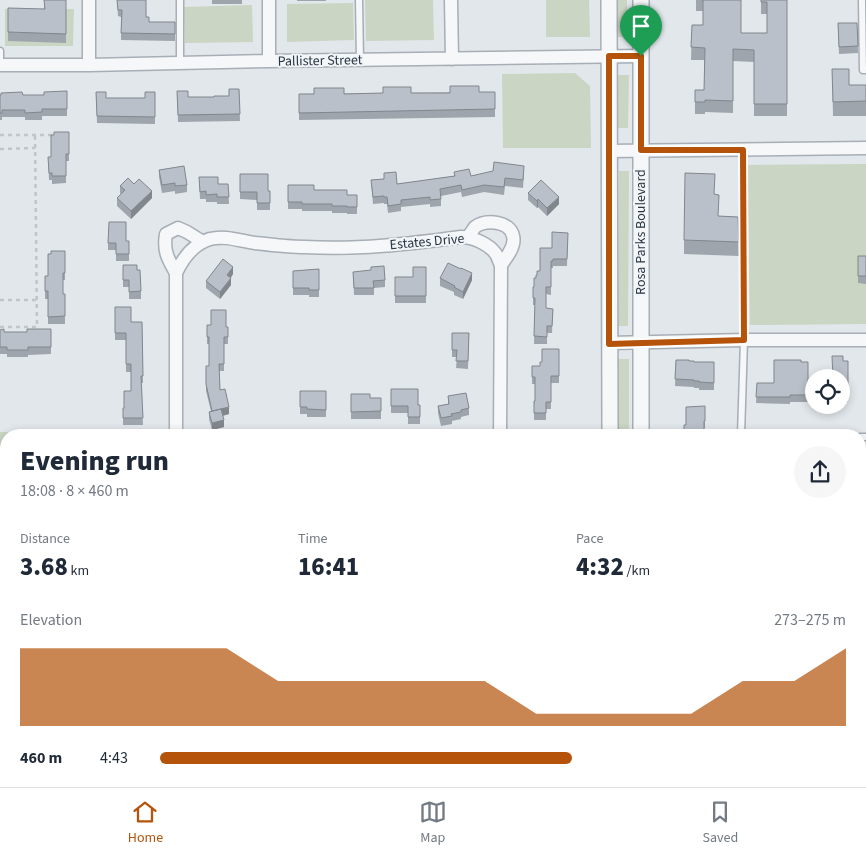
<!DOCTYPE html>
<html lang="en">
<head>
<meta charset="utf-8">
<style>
  :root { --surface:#fff; --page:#f6f6f7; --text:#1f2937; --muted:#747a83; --line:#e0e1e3; --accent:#b45309 }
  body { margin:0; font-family:"Source Sans 3",sans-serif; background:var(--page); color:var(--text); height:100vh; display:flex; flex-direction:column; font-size:19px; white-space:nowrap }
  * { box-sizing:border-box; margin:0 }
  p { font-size:16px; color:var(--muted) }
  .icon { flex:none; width:28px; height:28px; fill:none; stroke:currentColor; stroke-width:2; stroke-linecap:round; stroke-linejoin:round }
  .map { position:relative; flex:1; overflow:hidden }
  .drawer { position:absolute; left:0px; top:429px; width:866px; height:359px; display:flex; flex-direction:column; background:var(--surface); border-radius:20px 20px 0 0; box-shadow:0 2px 8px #0003 }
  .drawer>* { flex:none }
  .tools { position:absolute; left:805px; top:369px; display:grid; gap:10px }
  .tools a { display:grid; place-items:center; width:45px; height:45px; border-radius:50%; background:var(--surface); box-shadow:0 2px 8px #0003; font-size:25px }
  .pin { position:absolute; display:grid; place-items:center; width:42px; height:42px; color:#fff; margin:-51px -21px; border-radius:50% 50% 50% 0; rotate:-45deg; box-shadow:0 0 5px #0007 }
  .pin .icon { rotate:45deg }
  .round { display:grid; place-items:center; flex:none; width:52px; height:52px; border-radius:26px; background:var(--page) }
  .overview { display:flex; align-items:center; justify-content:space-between; height:85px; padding:0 20px }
  h1 { font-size:28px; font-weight:800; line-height:38px }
  .stats { display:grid; grid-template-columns:repeat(3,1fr); gap:8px; height:85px; padding:5px 20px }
  .stats div { display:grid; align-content:center }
  .stats b { font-size:25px; font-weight:800 }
  .stats small { font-size:14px; font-weight:400 }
  .stats p { font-size:14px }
  .chart { height:140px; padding:10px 20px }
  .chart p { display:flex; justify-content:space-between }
  .chart svg { width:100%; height:90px; margin-top:5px; fill:var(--accent); opacity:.7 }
  ul { padding:0 20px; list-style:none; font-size:16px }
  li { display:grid; grid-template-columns:80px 60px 1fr; align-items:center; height:38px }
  li i { height:12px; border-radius:6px; background:var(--accent) }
  .tab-bar { display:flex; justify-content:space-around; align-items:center; height:70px; border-top:1px solid var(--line); background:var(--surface); font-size:14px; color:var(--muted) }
  .tab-bar a { display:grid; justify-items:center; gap:2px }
  .tab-bar .active { color:var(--accent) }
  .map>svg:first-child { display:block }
</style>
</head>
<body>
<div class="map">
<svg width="866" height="787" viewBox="0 0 866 787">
  <rect width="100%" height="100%" fill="#e2e7eb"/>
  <path fill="#cad5c3" d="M365 0H433L434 40 366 41Z
    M546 0H589L590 37H546Z
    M618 0H627V37H617Z
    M353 3 354 40 287 42V4Z
    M252 5 253 42 185 43 184 7Z
    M5 9H74L73 46H5Z
    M575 73 590 86 591 148H503L502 74Z
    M618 75H629L628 128H618Z
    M866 164V324L750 325 747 165Z
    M619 171H629L628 326H618Z
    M618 359H629V435H618Z
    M0 432H90V435H6V575H0Z
    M860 640H866V709H860Z
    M125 781H148V787H125Z
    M528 781H589V787H528Z"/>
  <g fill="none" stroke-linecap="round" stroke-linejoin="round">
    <defs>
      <path id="service" d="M180 0V63
        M359 0 360 60
        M862 0 863 70H866
        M0 51V65
        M741 435 744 340 743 150
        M860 437H866
        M860 632H866"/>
      <path id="minor" d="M89 0V65
        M269 0V61
        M451 0 452 59
        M0 65H89L269 61 641 56
        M609 151 866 148
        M468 237C470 234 473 230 475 227 486 219 510 221 513 236 516 246 506 258 501 265
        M176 273C168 259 163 251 166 234L178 228 187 232 203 242
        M609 343 744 340H866
        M176 435V273C183 258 193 244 210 239 225 235 240 241 255 243 272 245 288 247 305 247 357 250 409 244 461 237 473 237 489 244 496 254 498 257 499 262 501 265L500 435
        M860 534H866
        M0 708H6
        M860 727H866
        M166 781V787"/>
      <path id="tertiary" d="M609 0 610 435
        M641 0V435
        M643 781V787
        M609 787 610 781"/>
    </defs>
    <use href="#service" stroke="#a7aeb6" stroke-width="9"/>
    <use href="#minor" stroke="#a7aeb6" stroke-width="15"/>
    <use href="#tertiary" stroke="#a7aeb6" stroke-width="18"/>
    <path stroke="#c0c5ca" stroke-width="2.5" stroke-dasharray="4 4" stroke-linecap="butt" d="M0 135H57
      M0 149 35 148
      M0 300H37
      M0 327H37L35 135"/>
    <use href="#service" stroke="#f5f7f9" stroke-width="6"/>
    <use href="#minor" stroke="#f5f7f9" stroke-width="12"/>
    <use href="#tertiary" stroke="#f5f7f9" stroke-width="15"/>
  </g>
  <path fill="#9fa5ad" d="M44 0H66V43L8 41V32L44 9Z
    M117 0 146 17 149 22H175V41L121 40V17L118 16Z
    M212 0H242V4H212Z
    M297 0H326V1H297Z
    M696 0H741V33H767V14H761V0H787V116H754V62L733 61V113L705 112V114H695V90H704V60H691L692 25H703V11H696Z
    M838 23H857L858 53 839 54Z
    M832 69 849 85H866V116H833Z
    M239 89 240 121 178 122 177 91 188 97H214L229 96Z
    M67 91V116H42V120H25V117H2V120H0V95H44Z
    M96 92 106 98H145L155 92V124L97 123Z
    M495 92V117L299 120V94Z
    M69 132V161H66V183L52 184V180H49L48 157H51L54 135Z
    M159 170 187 185V192L175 194V191L162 193 159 177Z
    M454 172 471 176 524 173 523 188 505 186 504 195 484 192 462 197 461 192 441 196V206L430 207V204L401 207V211L388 213 387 204H384V203L373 204 371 180 384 179V173L397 184 454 176Z
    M240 174 268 191H270V210H257V200L240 199Z
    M199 177 218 184H228L229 204H217V202H206V199H200Z
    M288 185 314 190 347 195H357V214H347V213H332V211H302V209H288Z
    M120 186 152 198 131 219 117 206V198L121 194 120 193Z
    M528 193 559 204 547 216 538 207 537 208 528 200Z
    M714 194 718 216 738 217 739 256 684 254V240Z
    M568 233 567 266H553V268H551V295L546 294V308L553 309 552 333H547V344H534L535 305H533V287H534L536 278 552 248Z
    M126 241H129V261H116V250H108V243Z
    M65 251V280H63V294H65V324H48V299H45V276H48L51 254Z
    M858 256H866V284L858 283Z
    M123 265 137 270 141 291V299H129V287H123Z
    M426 267V303H395V277H413Z
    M319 269V297H309V295H293V271Z
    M353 272 385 280V287L374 288V295H354Z
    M233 274 231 278V285L220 299 206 288V281Z
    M440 278 472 280 463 299 454 295V292L440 286Z
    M115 307 131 322H142L143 383H141L143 425H123V408H124L131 391V372H126V340H115Z
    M207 325 228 327V344H224V371H219L220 390 229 414 223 416 224 427 212 430 209 419V412L211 411 206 391V366H209V344H207Z
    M51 329V354L28 355V357H7V354H0V330L4 332H27Z
    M452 333H469L468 369 456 368 457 357H452Z
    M559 349V383H551V409H546V420H534V401H535V384H532V366H540L542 362Z
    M676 360 694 362H714V390H699V388H694V387L675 386Z
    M848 361V402H841V378Z
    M801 362H808V402H790V404L756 403 757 383H774Z
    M391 389 418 405H420V424H408V413H391Z
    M300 391H326V417H307V414H300Z
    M351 394 370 398H381V419H351Z
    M448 396 469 408V415L461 417V419L452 421V424L441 426 438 413V406L448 404Z
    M705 406V428L684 430 686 425Z
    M860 467H866V502H860Z
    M860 554H866V591H860Z
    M0 583H6V598H0Z
    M860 609H865L866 625H860Z
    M0 619H6V666H0Z
    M0 737H6V781H0Z
    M866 743V787H822V784H814V781H860Z
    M32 781H118V787H84V786L32 785Z
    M187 781H233V783H211V787H187Z
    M261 781H392V785H384V787H316V785L280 784V787H269V783H261Z
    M419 781H459V787H425V781Z"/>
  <path fill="#82868d" d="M152 191V198L131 219V211Z
    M559 197V204L547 216V208Z
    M538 199V207L537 208V201Z
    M233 267V274L227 282V275Z
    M472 273V280L463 299V292Z
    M231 278V285L220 299V292Z
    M229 407V414L212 418V411Z
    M224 420V427L212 430V423Z"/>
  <path fill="#b9c0c9" stroke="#82868d" d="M44 0H66V34L8 32V8L45 9Z
    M117 0H146V17H149V22H175V34L121 33 122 10H118Z
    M703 0H741V33H767V2H761V0H787V104H754V50L733 49V101L705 100V102H695V90H704L705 48 691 47 692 25H703Z
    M838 23H857L858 46 839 47Z
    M832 69H849V85H866V101L833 102Z
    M450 86H479V92H495V109L299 113V94H314V88H344V94L383 93V87H411V93H450Z
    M229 89H239L240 114 178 115 177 91H188V97H214V96H229Z
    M67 91V109H42V112L25 113V110H2V113H0V95H1V93L22 92 23 95H44V92Z
    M96 92H106V98H145V92H155V117L97 116Z
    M54 132H69V154H66V176H52V173H49L48 157H51V135H54Z
    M494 162 524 166 523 180 505 178 504 187 484 185 462 190 461 185 440 189 441 199 430 200V197L401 200V204L388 206 387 197H384V196L373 197 371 180 384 179V173L396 172 397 184 455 176 454 172 469 169 471 176 493 171Z
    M184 166 187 185 175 186V183L162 185 159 170Z
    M685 173 715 174 714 194 719 195 718 216 738 217 739 242 684 240Z
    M240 174H268V191H270V203H257V192H240Z
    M199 177H218V184H228L229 197H217V194L206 195V191L200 192Z
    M128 178 134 184 139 179 152 191 131 211 117 198 125 190 120 186Z
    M541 180 559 197 547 208 538 199 537 201 528 193Z
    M288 185H314V190H347V195H357V207H347V206H332V204H302V202H288Z
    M109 222H126V241H129V254H116V243H108Z
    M552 232 568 233 567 259H553V261H551V287H546V308L553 309 552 326H547V337L534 336 535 298H533V287H534V278H536V275H537V271H540V248H552Z
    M51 251H65V273H63V294H65V316L48 317V291H45V276H48V254H51Z
    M858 256H866V276H858Z
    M223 259 233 267 227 275 231 278 220 292 206 281Z
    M448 263 461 269V268L472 273 463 292 454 287 455 286 440 278Z
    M123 265H137V270H140L141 291 129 292V280H123Z
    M384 266 385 280 373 281 374 288H354L353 272 371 270V267Z
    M413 267H426V296H395V277H413Z
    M319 269V290H309V288H293V271Z
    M115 307H131V322H142L143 376H141L143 418H123V408H124V391H131V364H126V333H115Z
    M211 310H226V327H228V337H224V364H219L220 390 225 389 229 407 212 411 206 384V366H209V337H207V325H211Z
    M4 329V332H27V329H51V347H28V350H7V347H0V330Z
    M452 333H469L468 361H456L457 350H452Z
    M542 349H559V376H551V402H546V413H534V401H535V377H532V366H540V362H542Z
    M832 356H843V361H848V395H841V378H833Z
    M676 360H689V361H694V362H714V383L699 382V381H694V380L675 379Z
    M774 360H801V362H808V395H790V397H756L757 383H774Z
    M391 389H418V405H420V417H408V406H391Z
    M300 391H326V410L307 409V407H300Z
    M466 393 469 408 461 410V412L451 414 452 416 441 418 438 406 449 404 448 396Z
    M351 394H370V398H381V411L351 412Z
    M705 406V421H704V435H683V430H684V425H686V407Z
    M221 409 224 420 212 423 209 412Z
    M860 467H866V495H860Z
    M860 554H866V584H860Z
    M0 583H6V594H0Z
    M860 609H865L866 621H860Z
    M0 619H6V659H0Z
    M0 737H6V774H0Z
    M860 743H866V782L834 783V781H860Z
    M84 781H118V782H84Z
    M187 781H211V782H187Z
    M359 781H384V784H368V787H359Z
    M711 781H771V787H711Z"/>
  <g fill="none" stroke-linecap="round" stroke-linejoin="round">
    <defs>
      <path id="route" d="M609 56H641V150H743L744 340 609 344Z"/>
    </defs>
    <use href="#route" stroke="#fff" stroke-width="10"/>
    <use href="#route" stroke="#b45309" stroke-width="6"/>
  </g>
  <g text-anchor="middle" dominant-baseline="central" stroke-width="4" stroke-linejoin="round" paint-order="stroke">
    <g font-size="14" fill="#293644" stroke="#f2f5f8">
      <text transform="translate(320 61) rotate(-1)">Pallister Street</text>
      <text transform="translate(641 232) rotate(-90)">Rosa Parks Boulevard</text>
      <text transform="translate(427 242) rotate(-5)">Estates Drive</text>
    </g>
  </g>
</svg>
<div class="tools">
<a><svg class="icon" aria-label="locate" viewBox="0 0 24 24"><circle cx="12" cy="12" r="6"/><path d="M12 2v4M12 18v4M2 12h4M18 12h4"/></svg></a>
</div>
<div class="pin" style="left:641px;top:56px;background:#1e9e55"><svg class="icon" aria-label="arrive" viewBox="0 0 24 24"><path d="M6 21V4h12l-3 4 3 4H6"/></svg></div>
<section class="drawer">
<div class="overview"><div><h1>Evening run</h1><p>18:08 · 8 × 460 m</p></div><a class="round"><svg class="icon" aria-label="share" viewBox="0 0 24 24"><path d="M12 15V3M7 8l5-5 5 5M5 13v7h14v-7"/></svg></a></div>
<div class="stats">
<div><p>Distance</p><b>3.68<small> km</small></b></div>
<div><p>Time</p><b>16:41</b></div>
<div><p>Pace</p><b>4:32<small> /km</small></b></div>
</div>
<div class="chart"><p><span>Elevation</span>273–275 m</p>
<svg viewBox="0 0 160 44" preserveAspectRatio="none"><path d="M0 44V6L10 6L20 6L30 6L40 6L50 22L60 22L70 22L80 22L90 22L100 38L110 38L120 38L130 38L140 22L150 22L160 6V44z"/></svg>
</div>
<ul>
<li><b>460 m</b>4:43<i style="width:60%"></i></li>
</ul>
</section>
</div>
<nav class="tab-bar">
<a class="active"><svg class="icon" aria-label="home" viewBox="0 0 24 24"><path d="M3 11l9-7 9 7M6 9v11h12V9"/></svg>Home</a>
<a><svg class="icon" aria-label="map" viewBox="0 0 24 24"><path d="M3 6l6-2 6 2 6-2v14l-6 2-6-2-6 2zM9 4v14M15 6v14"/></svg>Map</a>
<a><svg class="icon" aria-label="saved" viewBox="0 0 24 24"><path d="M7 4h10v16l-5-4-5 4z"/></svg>Saved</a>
</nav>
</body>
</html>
